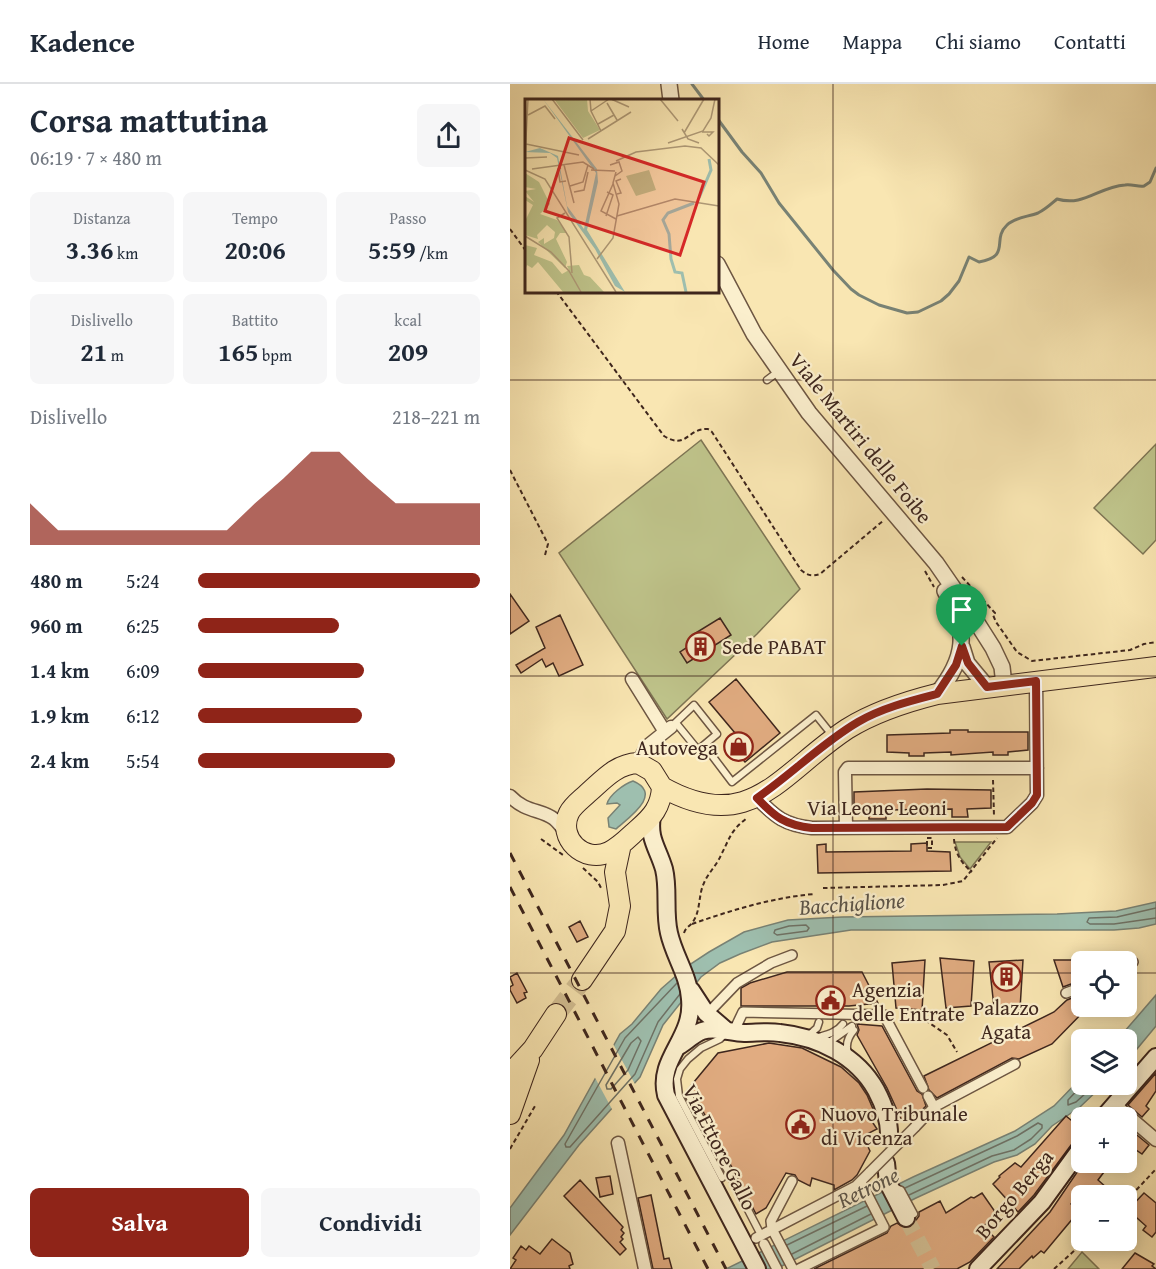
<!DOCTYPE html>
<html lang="it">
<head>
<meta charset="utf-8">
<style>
  :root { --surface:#fff; --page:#f6f6f7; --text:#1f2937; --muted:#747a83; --line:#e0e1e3; --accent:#8f2418 }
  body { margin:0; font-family:"Gentium Book Plus",serif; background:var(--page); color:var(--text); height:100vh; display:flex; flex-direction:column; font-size:22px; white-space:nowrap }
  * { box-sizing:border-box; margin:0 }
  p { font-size:20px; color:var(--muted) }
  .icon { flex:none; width:33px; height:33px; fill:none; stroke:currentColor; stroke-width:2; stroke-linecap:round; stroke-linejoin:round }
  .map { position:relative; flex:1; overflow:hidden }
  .details { display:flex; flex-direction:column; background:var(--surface); width:510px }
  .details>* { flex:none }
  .buttons { position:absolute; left:561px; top:867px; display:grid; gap:12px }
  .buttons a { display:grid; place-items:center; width:66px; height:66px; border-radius:9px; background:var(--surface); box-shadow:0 3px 15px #0003; font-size:30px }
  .pin { position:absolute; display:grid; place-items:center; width:51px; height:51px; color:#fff; margin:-62px -26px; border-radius:50% 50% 50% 0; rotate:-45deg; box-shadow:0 0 6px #0007 }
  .pin .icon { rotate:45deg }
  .round { display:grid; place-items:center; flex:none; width:63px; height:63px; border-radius:9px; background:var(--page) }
  .headline { display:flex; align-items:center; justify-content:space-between; height:102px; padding:0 30px }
  h1 { font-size:33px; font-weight:600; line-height:45px }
  .figures { display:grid; grid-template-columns:repeat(3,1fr); gap:9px; height:102px; padding:6px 30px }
  .figures div { display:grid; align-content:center; border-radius:9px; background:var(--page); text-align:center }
  .figures b { font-size:26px; font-weight:600 }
  .figures small { font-size:16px; font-weight:400 }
  .figures p { font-size:16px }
  .chart { height:168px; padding:12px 30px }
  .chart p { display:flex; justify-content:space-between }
  .chart svg { width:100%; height:108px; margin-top:6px; fill:var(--accent); opacity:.7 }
  .primary-button { display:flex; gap:12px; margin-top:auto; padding:12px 30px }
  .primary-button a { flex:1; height:69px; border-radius:9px; background:var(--accent); color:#fff; font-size:24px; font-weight:600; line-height:69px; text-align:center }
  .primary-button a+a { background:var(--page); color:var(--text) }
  ul { padding:0 30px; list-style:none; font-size:20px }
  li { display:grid; grid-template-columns:96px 72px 1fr; align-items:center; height:45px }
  li i { height:15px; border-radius:8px; background:var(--accent) }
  header { display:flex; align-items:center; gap:36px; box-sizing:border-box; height:84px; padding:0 30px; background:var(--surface); border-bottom:2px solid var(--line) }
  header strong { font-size:28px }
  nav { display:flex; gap:33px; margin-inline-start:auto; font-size:21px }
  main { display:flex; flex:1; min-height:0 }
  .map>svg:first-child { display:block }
</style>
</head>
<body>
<header>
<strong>Kadence</strong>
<nav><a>Home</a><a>Mappa</a><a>Chi siamo</a><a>Contatti</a></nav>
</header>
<main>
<section class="details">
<div class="headline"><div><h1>Corsa mattutina</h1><p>06:19 · 7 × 480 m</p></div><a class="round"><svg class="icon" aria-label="share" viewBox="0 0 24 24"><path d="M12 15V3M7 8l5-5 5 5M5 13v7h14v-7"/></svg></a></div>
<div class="figures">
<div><p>Distanza</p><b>3.36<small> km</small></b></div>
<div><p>Tempo</p><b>20:06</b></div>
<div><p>Passo</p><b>5:59<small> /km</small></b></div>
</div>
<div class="figures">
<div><p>Dislivello</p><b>21<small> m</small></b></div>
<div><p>Battito</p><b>165<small> bpm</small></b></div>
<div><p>kcal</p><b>209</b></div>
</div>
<div class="chart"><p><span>Dislivello</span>218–221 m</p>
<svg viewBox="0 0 160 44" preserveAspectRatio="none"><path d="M0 44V27L10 38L20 38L30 38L40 38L50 38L60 38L70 38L80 27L90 17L100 6L110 6L120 17L130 27L140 27L150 27L160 27V44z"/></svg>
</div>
<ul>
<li><b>480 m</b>5:24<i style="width:100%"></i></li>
<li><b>960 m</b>6:25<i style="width:50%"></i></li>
<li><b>1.4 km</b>6:09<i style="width:59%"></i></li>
<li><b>1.9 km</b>6:12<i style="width:58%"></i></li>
<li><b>2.4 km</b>5:54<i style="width:70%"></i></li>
</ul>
<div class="primary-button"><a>Salva</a><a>Condividi</a></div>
</section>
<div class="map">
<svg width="646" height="1185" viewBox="0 0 646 1185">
  <rect width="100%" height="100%" fill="#f9e6b2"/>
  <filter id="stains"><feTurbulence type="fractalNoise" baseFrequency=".00333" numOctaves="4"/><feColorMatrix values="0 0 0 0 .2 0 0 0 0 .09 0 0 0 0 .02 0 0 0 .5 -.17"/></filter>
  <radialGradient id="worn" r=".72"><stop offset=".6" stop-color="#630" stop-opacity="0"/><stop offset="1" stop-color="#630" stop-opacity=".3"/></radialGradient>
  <path fill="#bfc48b" stroke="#7e7554" stroke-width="1.5" d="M191 356 290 505 247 550 157 635 49 469Z
    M646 360V456L633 470 584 424Z
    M445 758H481L460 785 450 773Z
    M572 1168 589 1185H558Z"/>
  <path fill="#9ebfaf" stroke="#788275" stroke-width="1.5" d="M123 697C154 710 118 734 106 745L99 743 98 734 110 721 107 719 97 720C99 711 114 700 123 697Z
    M646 818V840L629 844 604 846H341L262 858 230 870 210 879 191 893 153 941 130 993 69 1061 0 1151V1124L54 1051 110 950 122 940 151 905 176 883 199 868 234 848 278 836 332 833 547 830 606 827Z
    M646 911V942L617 977 616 956 608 955Z
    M571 994 572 1000 593 1001 570 1023 542 1042 525 1060 507 1071 484 1078 406 1114 266 1185H216L403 1093 505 1047 544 1022Z"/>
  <path fill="#f9e6b2" d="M102 958 126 1002 103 1027 83 990Z"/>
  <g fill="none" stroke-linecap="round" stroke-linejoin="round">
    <path stroke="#6e7266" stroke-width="1.5" d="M646 824 607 833 579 834 577 838 580 840H604L646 834
      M296 841 299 844 297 847 267 851 264 849 265 846 279 842Z
      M167 899 115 954 55 1060 56 1063H60L125 990 148 938 170 910
      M128 953 131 957 118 986 101 1005H97L96 1001 121 959Z
      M573 1000 558 1016V1021L566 1018 586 1000
      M395 1104 507 1052 528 1039 532 1041V1044L521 1055 504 1066 482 1072 399 1111
      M277 1161 357 1122
      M282 1170 361 1130"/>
    <path stroke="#788275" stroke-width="3" d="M182 0 194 16
      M207 34 232 68 251 89 269 119 323 186 341 205 349 211 369 221 397 229 408 228 431 217 439 210 449 197 459 173 469 178C502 172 481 156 497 141 505 133 518 133 528 129 536 125 541 120 547 115 574 123 588 103 615 101 622 100 628 103 634 102L640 98 646 84"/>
  </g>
  <path fill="#e1ac81" stroke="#3e261d" stroke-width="1.5" d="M0 510 19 537 0 550Z
    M50 531 73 581 49 592 43 579 36 583 32 575 11 589 6 581 35 564 26 543Z
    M210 534 221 551 177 579 170 568 188 556 184 550Z
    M226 595 270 649 235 678 216 657 225 649 199 618Z
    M440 646H458V648H518V666L498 668V671H483V668L441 671V668L414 669V672H399V669L377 668V651L440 649Z
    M417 705 481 706V724L457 725 458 733H442V725L376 726V735H359V726L344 725V708Z
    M417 759V767L440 768 441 787 308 789 307 761 316 760V768L401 767V760Z
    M70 837 78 853 67 858 59 843Z
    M430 874 464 877 461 922 436 924Z
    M415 876 412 926 386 924 382 879Z
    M513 876 510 925 484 923 479 878Z
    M544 876H572V896L553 903Z
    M277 888H352L368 919 339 922H231V904L240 899Z
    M7 889 17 908 14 909 16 914 7 919 0 906V903L3 901 0 893Z
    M572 910V922H579L542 960 509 975 502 974 427 1014 419 1006 414 992 544 928 557 916Z
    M347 940 372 942 407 1007 412 1010 416 1022 411 1027 392 1037 377 1004 347 951 349 946Z
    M259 959 292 964 331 983 349 999 357 1011 363 1025V1039L367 1045 353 1052 360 1067 347 1091 342 1096 324 1106V1101L302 1094 300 1102 288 1096 285 1091 276 1089 256 1124 246 1130 184 1010 179 1007 174 1010 208 969Z
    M646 989V1007L636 1022 639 1025 632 1033 618 1021Z
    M556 1032 572 1045V1052L564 1057 524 1111 508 1128 483 1100 490 1093 489 1092 505 1079 511 1083Z
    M616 1042 639 1061 632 1070 616 1059Z
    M574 1078H590L597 1084 588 1096 597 1104 591 1112H581L574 1105 561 1120 569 1127 534 1169 531 1167 523 1174 522 1172 509 1185H487L540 1128Z
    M100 1092 103 1110 90 1113 86 1094Z
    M70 1096 113 1143 111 1146 114 1149 111 1153 113 1155 110 1158 116 1165 110 1171 54 1112Z
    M472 1109 488 1132 473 1142 484 1153 460 1178 447 1185H304L377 1149 381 1142 387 1139 395 1144 401 1143 409 1132V1128L430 1117 436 1129 461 1113 464 1114Z
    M634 1109 646 1119V1148L642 1153 633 1146 636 1142 618 1126Z
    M141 1111 154 1175 159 1174 162 1185H143L128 1114Z
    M42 1155 60 1169 63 1180 59 1182 60 1185H0L6 1176 3 1174 11 1162 16 1166 19 1162 30 1170Z
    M625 1169 644 1180 642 1182 646 1185H612Z"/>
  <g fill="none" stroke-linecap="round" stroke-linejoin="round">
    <path stroke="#d4c094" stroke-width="16" stroke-dasharray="16 8" stroke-linecap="butt" d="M396 1134 423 1185"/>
    <path stroke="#d4c094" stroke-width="20" stroke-dasharray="20 10" stroke-linecap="butt" d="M46 930 72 896"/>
    <defs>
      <path id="service" d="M257 296 269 287
        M161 643 184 621 207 650 188 666 166 639
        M194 661 222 698 306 631 322 651
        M299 951 307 944 309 938
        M309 953C319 950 327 948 333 940
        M318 959 342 942
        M338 969C335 960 338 953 344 946
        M179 1012 251 1151
        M212 1094 169 1012 167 995 170 985 178 975 191 964 210 955 216 949
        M384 1103 391 1106 404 1130"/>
      <path id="pedestrian" d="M616 883 623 878
        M556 909 572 903
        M202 925 227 899 261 879 282 871
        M223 949 233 928 374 931 413 1004
        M418 1012 424 1023
        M405 1043 424 1023 505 980
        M282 1097 261 1137 262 1145 283 1185
        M246 1154 346 1102 360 1088
        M254 1160 267 1185
        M289 1185 374 1143 351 1098"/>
      <path id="minor" d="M122 595 155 648
        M128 679 136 663 161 643
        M0 712C16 729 32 725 44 735 49 739 53 745 57 750
        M247 714C265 733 275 741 302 744L497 743 522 719 527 711 526 597
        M336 744 335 688 338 684H527
        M604 1020 646 1056
        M108 1059 135 1185"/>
      <path id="tertiary" d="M159 0 161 16
        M207 180 244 250 299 329 426 479 464 534 483 564 492 583 494 601
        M452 563 457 579 477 603
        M427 610C456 574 459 547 435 507"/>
      <path id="secondary" d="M142 732C138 755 148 764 154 785 159 805 154 828 159 849 164 872 179 892 180 915 184 955 147 974 156 1011L247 1185
        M181 906 196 929 217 947
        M169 962C177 957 184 950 192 947 205 942 221 949 234 949 246 949 258 947 270 949 309 953 347 972 366 1006 374 1021 380 1037 379 1054
        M593 1034 646 973
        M376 1079 378 1099 396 1134
        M468 1185 532 1118 572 1063"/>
      <path id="primary" d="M128 679 142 687 152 703C151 723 142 733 128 745 119 753 110 763 99 768 74 780 47 754 59 729 63 721 72 715 78 709 93 696 106 680 128 679Z
        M152 703C241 753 270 689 337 645 364 628 395 618 427 610L646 583
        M72 896 105 847 110 822 105 788 111 760
        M0 990 23 965 46 930
        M0 1030 19 976"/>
    </defs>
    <use href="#service" stroke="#6d5642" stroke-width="9"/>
    <use href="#pedestrian" stroke="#6d5642" stroke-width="12"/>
    <use href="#minor" stroke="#6d5642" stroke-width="15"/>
    <use href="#tertiary" stroke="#6d5642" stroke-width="18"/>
    <use href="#secondary" stroke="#3e261d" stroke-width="20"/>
    <use href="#primary" stroke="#3e261d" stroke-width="22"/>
    <path stroke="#3e261d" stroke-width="2" stroke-dasharray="4.5 3" stroke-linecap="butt" d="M0 145 16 167
      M46 207 154 352C177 366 177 344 198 345L202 348 291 486C297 491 301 493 310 490L374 436
      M0 386 38 460 35 471
      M415 487 424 503
      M452 493 485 529 483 531 486 538 507 568 522 577 620 566 634 560 646 558
      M483 696 484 732
      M417 754H422V764H417Z
      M31 755 53 771
      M444 755C445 769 451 779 462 788
      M73 784 88 798 91 804
      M313 804 433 801 453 797 487 754
      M182 840C222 826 261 814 304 810
      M174 849C176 843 179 843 182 839 191 828 188 811 194 799 198 789 207 781 211 771 220 754 220 747 237 734
      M409 932 437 951 447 968
      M0 1065 25 1022
      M616 1117 646 1085
      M544 1185 576 1156"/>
    <use href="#service" stroke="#fbefcd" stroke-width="6"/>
    <use href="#pedestrian" stroke="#fbefcd" stroke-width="9"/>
    <use href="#minor" stroke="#fbefcd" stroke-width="12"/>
    <use href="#tertiary" stroke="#fbefcd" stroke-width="15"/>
    <use href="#secondary" stroke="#fbefcd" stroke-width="16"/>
    <use href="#primary" stroke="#f9e6b2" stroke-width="20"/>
    <path stroke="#3e261d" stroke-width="3" stroke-dasharray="10 10" stroke-linecap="butt" d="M0 769 216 1185
      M0 803 198 1185"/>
    <defs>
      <path id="pedestrian-bridge" d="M360 1088 405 1043"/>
    </defs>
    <use href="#pedestrian-bridge" stroke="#6d5642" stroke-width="12" stroke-linecap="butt"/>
    <use href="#pedestrian-bridge" stroke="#fbefcd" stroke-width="9"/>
  </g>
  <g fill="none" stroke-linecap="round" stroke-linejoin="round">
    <defs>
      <path id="route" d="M452 562 458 579 477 603 526 597 527 711 522 719 497 743 302 744C275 741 265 733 247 714 282 690 312 659 348 638 372 624 400 617 427 610L446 581Z"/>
    </defs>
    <use href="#route" stroke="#fff" stroke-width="12"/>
    <use href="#route" stroke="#8f2418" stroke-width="8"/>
  </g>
  <path fill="none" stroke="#3e261d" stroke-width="1.5" stroke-opacity="0.55" d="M323 0V1185M0 296H646M0 592H646M0 889H572M616 889H646"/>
  <defs>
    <symbol id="building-ring" viewBox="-11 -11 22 22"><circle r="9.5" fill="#fbefcd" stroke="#8f2418" stroke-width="1.5"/><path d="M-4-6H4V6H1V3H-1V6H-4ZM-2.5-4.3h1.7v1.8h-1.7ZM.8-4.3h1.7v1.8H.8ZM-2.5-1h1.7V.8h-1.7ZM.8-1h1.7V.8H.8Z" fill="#8f2418"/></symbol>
    <symbol id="shop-ring" viewBox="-11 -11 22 22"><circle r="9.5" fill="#fbefcd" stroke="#8f2418" stroke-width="1.5"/><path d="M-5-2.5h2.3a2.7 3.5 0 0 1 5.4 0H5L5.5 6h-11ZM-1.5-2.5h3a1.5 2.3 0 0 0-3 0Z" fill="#8f2418"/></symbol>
    <symbol id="civic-ring" viewBox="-11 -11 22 22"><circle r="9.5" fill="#fbefcd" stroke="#8f2418" stroke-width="1.5"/><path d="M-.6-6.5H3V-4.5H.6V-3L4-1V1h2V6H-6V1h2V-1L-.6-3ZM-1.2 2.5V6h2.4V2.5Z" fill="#8f2418"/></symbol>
  </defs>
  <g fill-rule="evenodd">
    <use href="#building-ring" x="174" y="546" width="33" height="33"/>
    <use href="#shop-ring" x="212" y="646" width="33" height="33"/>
    <use href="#building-ring" x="480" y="876" width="33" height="33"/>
    <use href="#civic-ring" x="304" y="900" width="33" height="33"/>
    <use href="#civic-ring" x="274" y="1024" width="33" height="33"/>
  </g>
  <g text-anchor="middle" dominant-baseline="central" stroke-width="4.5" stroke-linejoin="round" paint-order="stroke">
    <g font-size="21" fill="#3e261d" stroke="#fbefcd">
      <text transform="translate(351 354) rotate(51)">Viale Martiri delle Foibe</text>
      <text x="367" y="723">Via Leone Leoni</text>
      <text transform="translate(210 1063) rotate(63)">Via Ettore Gallo</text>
      <text transform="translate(504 1110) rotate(-50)">Borgo Berga</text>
    </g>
    <g font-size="21" fill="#3e261d" stroke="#fbefcd" text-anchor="start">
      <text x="212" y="562">Sede PABAT</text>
      <text x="208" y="663" text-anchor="end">Autovega</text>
      <text x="342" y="905">Agenzia<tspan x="342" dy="24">delle Entrate</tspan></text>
      <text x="496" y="923" text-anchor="middle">Palazzo<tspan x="496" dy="24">Agata</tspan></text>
      <text x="311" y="1029">Nuovo Tribunale<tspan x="311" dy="24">di Vicenza</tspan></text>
    </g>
    <g font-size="22" font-style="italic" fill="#5b5449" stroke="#fbefcd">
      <text transform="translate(342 819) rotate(-4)">Bacchiglione</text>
      <text transform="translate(358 1103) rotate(-26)">Retrone</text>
    </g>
  </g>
  <g transform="translate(15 15)">
    <rect width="194" height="194" fill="#f9e6b2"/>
    <path d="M29 0H62L63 12 75 31 58 39ZM124 71 131 91 111 97 101 77ZM0 74 14 83 25 105 15 115 32 121 42 134H35L31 140 42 163 40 169 13 143 19 139V145L29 139 30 133 22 126 12 136 13 140 0 136V122L8 106 0 101V97L9 103 0 92 11 90 0 88ZM0 146 12 149 9 156 27 163 37 175 44 171 42 167 54 166 59 176 65 178 79 193H38L13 163 7 169 2 166 0 171Z" fill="#bfc48b"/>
    <path d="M18 0 72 70 73 83 62 131 100 193 90 187 70 150 43 113 32 59 25 54 0 53 15 49 33 57 42 107 59 130 71 74Z" fill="#9ebfaf"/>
    <path fill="none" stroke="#9ebfaf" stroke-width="3" d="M174 99 186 71 184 60M161 193 157 174 150 173 146 160 144 135 138 121 143 114 169 104"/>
    <path fill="none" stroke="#ae9976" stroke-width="1.5" d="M27 0 58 41M65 0 66 12 76 32M86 0 104 8M135 0 153 22M82 4 92 21M66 12 84 0M3 16 20 7 30 20M73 25 89 16M157 30 163 40 174 44M177 33H188L184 37 182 35M159 34 179 0M63 40 106 13M143 44 178 32 186 19 190 0M1 45 54 56M0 59 22 58M0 59 3 0M91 62 111 53 160 47 176 49 194 66M39 66 49 104M85 66 94 63 97 72 90 77M36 69 33 70 35 83 41 82M7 70 58 63 69 70M0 71 20 80 91 193M66 71 90 72M88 85 76 112 91 120M45 87 58 83 63 66M49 93 59 91 63 73M92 95 96 94 91 82 96 80M40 114 32 119 44 138 47 174M81 117 88 96 82 93M92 117 150 100 194 107M0 137 26 153 44 172 56 193M72 160 88 139 94 105 88 84 91 73"/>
    <path fill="#d62828" fill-opacity="0.15" stroke="#d62828" stroke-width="3" d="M44 39 179 83 155 156 20 112Z"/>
    <rect width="194" height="194" fill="none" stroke="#3e261d" stroke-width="3"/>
  </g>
  <rect width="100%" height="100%" filter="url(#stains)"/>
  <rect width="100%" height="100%" fill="url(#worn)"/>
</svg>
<div class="buttons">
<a><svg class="icon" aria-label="locate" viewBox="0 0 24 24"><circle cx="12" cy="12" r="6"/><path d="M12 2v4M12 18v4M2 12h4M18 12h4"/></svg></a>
<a><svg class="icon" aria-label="layers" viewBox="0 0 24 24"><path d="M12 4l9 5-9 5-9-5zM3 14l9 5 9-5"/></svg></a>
<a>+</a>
<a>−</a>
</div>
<div class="pin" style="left:452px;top:562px;background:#1e9e55"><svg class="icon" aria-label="arrive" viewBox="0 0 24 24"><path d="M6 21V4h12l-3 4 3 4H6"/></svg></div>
</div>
</main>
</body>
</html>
